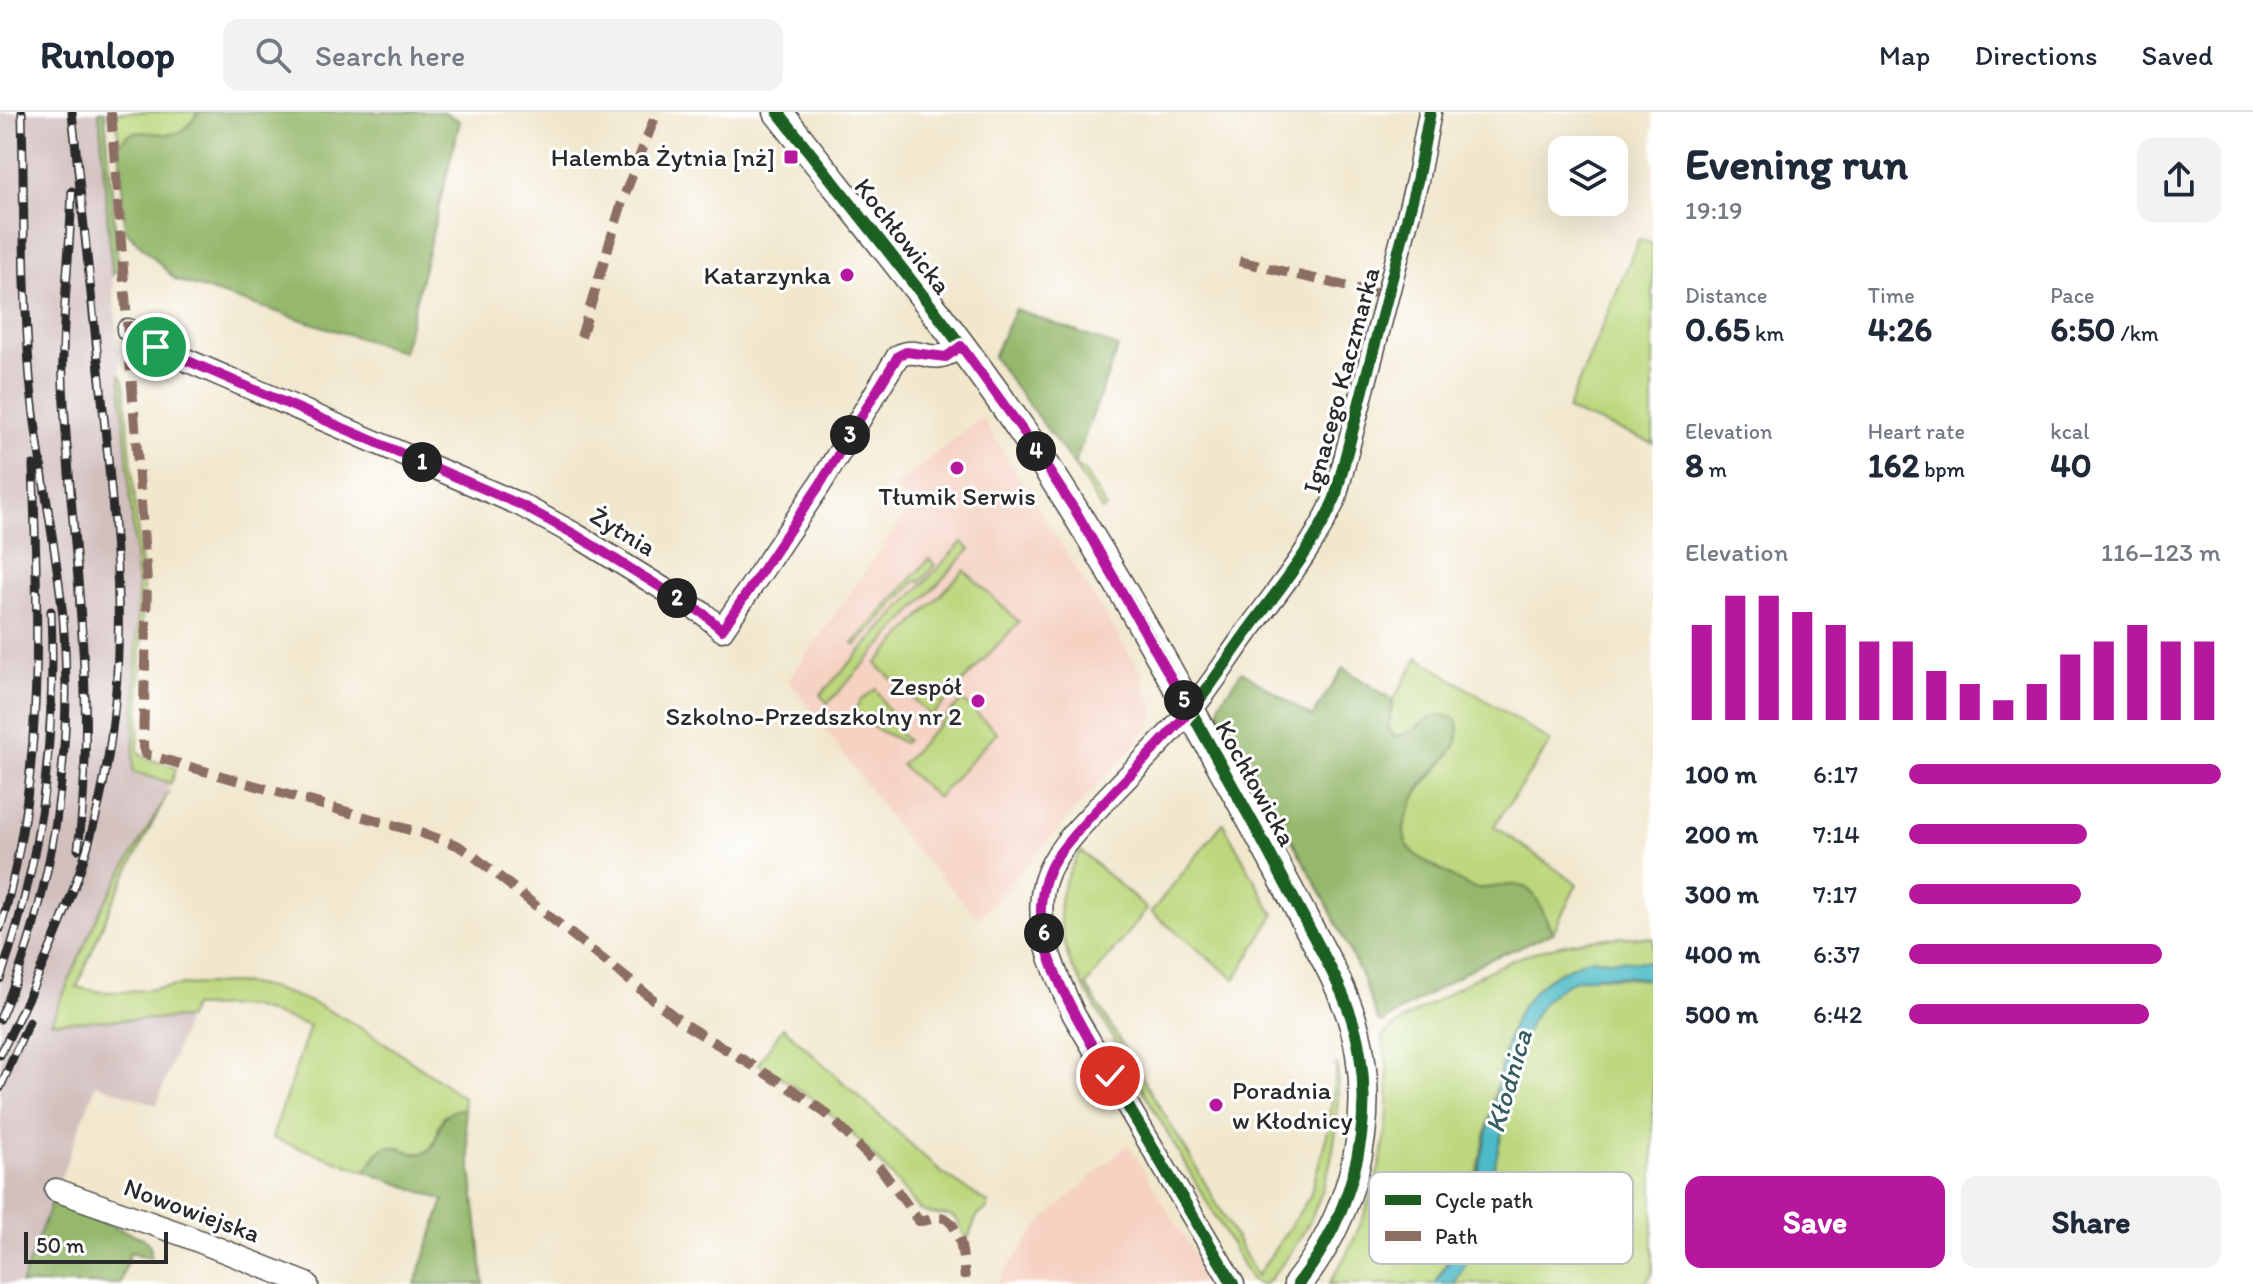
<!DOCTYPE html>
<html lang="en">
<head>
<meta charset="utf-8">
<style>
  :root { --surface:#fff; --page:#f2f2f3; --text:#1f2937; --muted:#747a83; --line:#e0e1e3; --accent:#b5179e }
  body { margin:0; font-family:Itim,sans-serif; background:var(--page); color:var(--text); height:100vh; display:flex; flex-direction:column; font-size:30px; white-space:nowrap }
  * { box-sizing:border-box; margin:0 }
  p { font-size:26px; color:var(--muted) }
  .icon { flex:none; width:44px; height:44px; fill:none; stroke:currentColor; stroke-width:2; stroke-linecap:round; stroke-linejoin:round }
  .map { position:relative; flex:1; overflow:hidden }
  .drawer { display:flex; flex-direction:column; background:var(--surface); width:600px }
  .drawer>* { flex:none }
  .tools { position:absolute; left:1548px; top:24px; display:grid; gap:16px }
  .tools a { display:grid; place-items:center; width:80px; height:80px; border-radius:16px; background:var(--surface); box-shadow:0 8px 32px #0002; font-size:40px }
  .scale { position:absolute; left:24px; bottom:20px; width:144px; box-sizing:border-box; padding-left:8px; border:4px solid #2b2b2b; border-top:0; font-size:22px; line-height:28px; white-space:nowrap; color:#2b2b2b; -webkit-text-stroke:6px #fff; paint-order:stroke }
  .pin { position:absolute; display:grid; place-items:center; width:68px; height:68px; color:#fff; margin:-34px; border:4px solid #fff; border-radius:50%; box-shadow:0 2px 8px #0007 }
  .km { position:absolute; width:40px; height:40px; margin:-20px; border-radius:50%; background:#222; color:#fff; font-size:22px; line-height:40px; text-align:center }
  .round { display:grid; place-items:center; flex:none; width:84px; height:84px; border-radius:16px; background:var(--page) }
  .head { display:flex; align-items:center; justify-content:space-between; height:136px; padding:0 32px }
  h1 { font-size:44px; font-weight:700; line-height:60px }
  .metrics { display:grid; grid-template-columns:repeat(3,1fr); gap:12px; height:136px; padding:8px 32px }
  .metrics div { display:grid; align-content:center }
  .metrics b { font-size:34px; font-weight:700 }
  .metrics small { font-size:22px; font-weight:400 }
  .metrics p { font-size:22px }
  .chart { height:224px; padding:16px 32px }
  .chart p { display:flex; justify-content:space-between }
  .chart svg { width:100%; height:144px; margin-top:8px; stroke:var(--accent); stroke-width:6 }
  .cta { display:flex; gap:16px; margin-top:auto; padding:16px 32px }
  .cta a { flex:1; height:92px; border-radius:16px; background:var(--accent); color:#fff; font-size:32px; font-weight:700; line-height:92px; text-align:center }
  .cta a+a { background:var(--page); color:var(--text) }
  ul { padding:0 32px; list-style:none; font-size:26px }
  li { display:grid; grid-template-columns:128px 96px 1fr; align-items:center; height:60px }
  li i { height:20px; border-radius:10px; background:var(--accent) }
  header { display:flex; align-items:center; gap:48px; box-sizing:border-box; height:112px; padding:0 40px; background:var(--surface); border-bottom:2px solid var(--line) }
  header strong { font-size:38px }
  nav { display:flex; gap:44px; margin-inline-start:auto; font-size:28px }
  .search { width:560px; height:72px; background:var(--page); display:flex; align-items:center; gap:20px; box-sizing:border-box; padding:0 28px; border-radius:16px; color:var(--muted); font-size:30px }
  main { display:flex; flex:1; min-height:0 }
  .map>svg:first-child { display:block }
</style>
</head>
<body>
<header>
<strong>Runloop</strong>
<div class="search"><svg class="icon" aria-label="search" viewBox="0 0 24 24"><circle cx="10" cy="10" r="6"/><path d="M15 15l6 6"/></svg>Search here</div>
<nav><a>Map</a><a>Directions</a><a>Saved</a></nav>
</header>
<main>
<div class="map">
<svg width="1653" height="1172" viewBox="0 0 1653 1172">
  <rect width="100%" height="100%" fill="#fff"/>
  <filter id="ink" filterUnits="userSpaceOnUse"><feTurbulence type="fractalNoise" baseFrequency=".0125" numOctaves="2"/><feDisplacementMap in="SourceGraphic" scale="16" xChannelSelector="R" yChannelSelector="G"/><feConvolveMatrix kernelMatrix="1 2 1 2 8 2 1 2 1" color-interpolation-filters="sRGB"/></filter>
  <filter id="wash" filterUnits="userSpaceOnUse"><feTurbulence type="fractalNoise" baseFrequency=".006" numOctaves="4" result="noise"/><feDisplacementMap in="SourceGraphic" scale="32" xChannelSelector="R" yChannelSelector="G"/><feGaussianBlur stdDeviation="1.8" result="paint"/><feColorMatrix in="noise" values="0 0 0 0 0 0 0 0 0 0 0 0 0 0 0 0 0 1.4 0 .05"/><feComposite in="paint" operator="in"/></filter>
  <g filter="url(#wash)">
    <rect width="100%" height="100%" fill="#f1e7cd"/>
    <path fill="#f5d2c2" d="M982 306 1142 562 1155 599 1150 615 979 806 910 733 789 568 913 391 892 376Z
      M1128 1032 1212 1172H999L997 1170 1043 1108Z"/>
    <path fill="#d1bfbd" d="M0 0H99L138 478 133 660 171 671 98 803 52 910 187 906 157 993 96 972 21 1172H0Z"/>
    <path fill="#bcd77d" stroke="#748154" stroke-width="2" d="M116 0H198C178 35 165 17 133 21L119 33Z
      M1639 127 1653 132V331L1567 298Z
      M120 261 124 269 143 478 138 640C149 651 164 649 176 657L171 671 133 660 138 478Z
      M1074 353 1084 359 1106 395 1102 399Z
      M962 430 970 437 828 591 820 583Z
      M929 447 935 453 920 470 917 468 856 534 853 532Z
      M964 458 1019 510 931 604 876 552Z
      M1418 545 1551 630 1494 714 1577 772 1553 821 1542 798 1509 774C1497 777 1483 778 1471 775 1463 772 1456 768 1449 763 1430 751 1397 741 1404 711 1414 668 1456 654 1459 615L1425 609 1410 621 1395 624 1388 617 1393 588Z
      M876 577 902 624 907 628 904 631 851 604 860 589Z
      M962 588 997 620 937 686 901 653Z
      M169 679 112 791 77 875C118 888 164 872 205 872 219 872 234 870 248 872 326 883 400 941 463 985L464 997 444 1004C438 1013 438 1024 432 1034 421 1052 401 1031 385 1036 374 1039 373 1053 364 1059L272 1026 310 914 248 894 192 895 187 906 51 910 98 803Z
      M1223 711 1274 803 1235 867 1151 800Z
      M1081 739 1147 797 1086 873 1195 1053 1257 1164 1310 1084 1328 1019 1337 951C1343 1034 1323 1111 1265 1172H1257L1251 1167 1070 851C1056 802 1053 783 1081 739Z
      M1625 825 1653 826V850L1587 847C1557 861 1535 870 1519 901 1514 909 1512 917 1508 924L1469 1093 1456 1133 1435 1172H1329C1375 1100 1401 1009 1382 924 1397 910 1416 901 1434 890 1499 849 1547 828 1625 825Z
      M1586 864 1653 868V1161L1645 1172H1454L1471 1142 1482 1110 1516 954 1527 917 1542 891 1563 872Z
      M783 915 941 1060 989 1092 987 1097 977 1104 968 1126 964 1124C954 1091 942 1109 920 1098 869 1036 830 992 758 952Z"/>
    <path fill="#95b86c" stroke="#60724c" stroke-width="2" d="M99 0H105L118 150 116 160 112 163Z
      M198 0H443L460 9 403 240 176 168 125 118 119 33 127 23 133 21C165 17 178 35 198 0Z
      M1015 197 1118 235 1074 353 993 245Z
      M1343 556 1393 588 1388 617 1395 624C1423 622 1424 594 1456 607 1467 637 1438 651 1422 673 1416 681 1413 691 1409 700 1392 737 1422 747 1448 762 1457 768 1465 774 1475 776 1491 778 1510 769 1524 775 1541 783 1543 806 1553 821L1481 851 1381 911 1378 909 1363 867 1324 786 1219 598 1221 589 1242 559 1312 605Z
      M464 997 484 1172H415L444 1088 364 1059C373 1053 374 1040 384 1036 398 1030 413 1047 426 1040 445 1031 430 998 464 997Z
      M51 1091 143 1126C151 1132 152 1136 150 1146L130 1140 120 1172H21Z"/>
    <path fill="#4ebbc7" stroke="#3c7379" stroke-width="2" d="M1587 847 1653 850V868C1585 857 1544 863 1521 935L1482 1110 1471 1142 1454 1172H1435C1470 1122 1482 1039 1496 980 1504 946 1507 910 1531 883 1546 864 1567 857 1587 847Z"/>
  </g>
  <g filter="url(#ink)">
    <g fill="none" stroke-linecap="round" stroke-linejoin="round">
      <defs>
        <path id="minor" d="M128 218 156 235 521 393 576 423 704 502 722 518 819 374 898 244C924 232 929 258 961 234
          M56 1078 181 1122 307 1172
          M1233 1172 1074 903C1056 863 1032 814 1045 769 1055 736 1085 710 1107 686 1134 658 1161 631 1187 602 1209 578 1226 549 1245 523 1277 479 1314 436 1335 386L1417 69 1430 0"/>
        <path id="tertiary" d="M778 0C861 106 947 209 1023 320 1106 441 1176 573 1248 702 1269 740 1289 778 1309 816 1330 855 1354 897 1360 942 1373 1023 1349 1107 1298 1172"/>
      </defs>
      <use href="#minor" stroke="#494743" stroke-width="25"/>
      <use href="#tertiary" stroke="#494743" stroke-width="31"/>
      <use href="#minor" stroke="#fff" stroke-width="22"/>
      <use href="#tertiary" stroke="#fff" stroke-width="28"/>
      <defs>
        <path id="rail" d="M72 79C70 143 61 208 63 272 70 428 99 581 78 737
          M0 817C45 666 38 510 33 353
          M0 867C43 747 56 625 51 499
          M0 907C54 784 74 639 63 505 55 425 37 346 30 266 23 178 24 88 22 0
          M0 943C43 857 84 768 103 673 129 545 117 435 104 306 94 204 83 102 72 0
          M0 976 29 910"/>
      </defs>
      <use href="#rail" stroke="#2b2b2b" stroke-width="9"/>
      <use href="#rail" stroke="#fff" stroke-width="6" stroke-dasharray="18" stroke-linecap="butt"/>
      <path stroke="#8d6e63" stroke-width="10" stroke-dasharray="20 10" stroke-linecap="butt" d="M111 0 147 470 143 635 145 642 424 722 457 733 471 742 684 912 798 981 828 1003 881 1057 919 1109C928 1110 936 1103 944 1106 963 1114 963 1151 965 1167
        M1239 149 1387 184
        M581 225 623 87 657 0"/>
      <defs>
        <path id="cycleway" d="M778 0C861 106 947 209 1023 320 1106 441 1176 573 1248 702 1269 740 1289 778 1309 816 1330 855 1354 897 1360 942 1373 1023 1349 1107 1298 1172
          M1233 1172 1074 903C1056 863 1032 814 1045 769 1055 736 1085 710 1107 686 1134 658 1161 631 1187 602 1209 578 1226 549 1245 523 1277 479 1314 436 1335 386L1417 69 1430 0"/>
      </defs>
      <use href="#cycleway" stroke="#fff" stroke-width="17"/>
      <use href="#cycleway" stroke="#1b5e20" stroke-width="12"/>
    </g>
  </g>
  <g fill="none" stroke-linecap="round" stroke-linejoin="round" filter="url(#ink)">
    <defs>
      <path id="route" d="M156 235 521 393 576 423 704 502 722 518 819 374 898 244 906 240 946 245 961 234 1023 319 1078 403 1190 599C1165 626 1140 653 1114 679 1095 700 1074 720 1058 743 1047 758 1042 777 1041 795 1038 846 1085 921 1110 964"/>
    </defs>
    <use href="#route" stroke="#fff" stroke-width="16"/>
    <use href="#route" stroke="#b5179e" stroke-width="10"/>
  </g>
  <g fill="#b5179e" stroke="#fff" stroke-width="3">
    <rect x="783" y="37" width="16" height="16" rx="4"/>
    <circle cx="847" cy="163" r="8"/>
    <circle cx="957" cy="356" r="8"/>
    <circle cx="978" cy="589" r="8"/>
    <circle cx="1216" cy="993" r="8"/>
  </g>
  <g text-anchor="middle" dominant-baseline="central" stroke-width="6" stroke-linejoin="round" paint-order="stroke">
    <g font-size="26" fill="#2b2b2b" stroke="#fff" text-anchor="end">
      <text x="775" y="45">Halemba Żytnia [nż]</text>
      <text x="831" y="163">Katarzynka</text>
      <text x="957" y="384" text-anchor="middle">Tłumik Serwis</text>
      <text x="962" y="574">Zespół<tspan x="962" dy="30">Szkolno-Przedszkolny nr 2</tspan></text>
      <text x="1232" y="978" text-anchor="start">Poradnia<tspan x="1232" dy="30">w Kłodnicy</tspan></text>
    </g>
    <g font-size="26" fill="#2b2b2b" stroke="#fff">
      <text transform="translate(903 124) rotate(52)">Kochłowicka</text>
      <text transform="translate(1341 268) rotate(-75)">Ignacego Kaczmarka</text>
      <text transform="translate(623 419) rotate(31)">Żytnia</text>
      <text transform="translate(1256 671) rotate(61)">Kochłowicka</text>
      <text transform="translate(192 1098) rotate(20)">Nowowiejska</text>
    </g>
    <g font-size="28" font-style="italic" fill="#375d62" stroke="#fff">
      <text transform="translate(1508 969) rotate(-74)">Kłodnica</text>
    </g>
  </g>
  <rect x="1369" y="1060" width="264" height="92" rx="12" fill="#fff" stroke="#bfbfbf" stroke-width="2"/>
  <rect x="1385" y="1083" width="36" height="10" fill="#1b5e20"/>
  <rect x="1385" y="1119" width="36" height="10" fill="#8d6e63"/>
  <g font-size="22" fill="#2b2b2b">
    <text x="1435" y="1096">Cycle path</text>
    <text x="1435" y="1132">Path</text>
  </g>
</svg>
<div class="tools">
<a><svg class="icon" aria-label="layers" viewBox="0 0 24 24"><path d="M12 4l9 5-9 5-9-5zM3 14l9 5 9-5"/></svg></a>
</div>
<div class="scale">50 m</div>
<div class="pin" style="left:156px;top:235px;background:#1e9e55"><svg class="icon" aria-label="arrive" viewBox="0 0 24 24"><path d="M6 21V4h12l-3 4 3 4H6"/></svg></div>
<div class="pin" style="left:1110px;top:964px;background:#d93025"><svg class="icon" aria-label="check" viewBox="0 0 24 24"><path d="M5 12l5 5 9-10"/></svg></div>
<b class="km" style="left:422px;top:350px">1</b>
<b class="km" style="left:677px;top:486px">2</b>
<b class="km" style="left:850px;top:323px">3</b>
<b class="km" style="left:1036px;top:339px">4</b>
<b class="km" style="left:1184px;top:588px">5</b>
<b class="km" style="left:1044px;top:821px">6</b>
</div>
<section class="drawer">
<div class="head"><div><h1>Evening run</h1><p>19:19</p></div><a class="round"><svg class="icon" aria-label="share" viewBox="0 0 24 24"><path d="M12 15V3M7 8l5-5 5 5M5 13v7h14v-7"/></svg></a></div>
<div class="metrics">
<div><p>Distance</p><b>0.65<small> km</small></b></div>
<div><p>Time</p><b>4:26</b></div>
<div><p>Pace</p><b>6:50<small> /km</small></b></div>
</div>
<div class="metrics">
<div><p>Elevation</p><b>8<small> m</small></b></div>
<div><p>Heart rate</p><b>162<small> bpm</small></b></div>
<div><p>kcal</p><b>40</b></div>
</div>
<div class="chart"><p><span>Elevation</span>116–123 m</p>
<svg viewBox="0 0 160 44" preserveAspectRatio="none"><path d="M5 44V15M15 44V6M25 44V6M35 44V11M45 44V15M55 44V20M65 44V20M75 44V29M85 44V33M95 44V38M105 44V33M115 44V24M125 44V20M135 44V15M145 44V20M155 44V20"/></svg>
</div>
<ul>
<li><b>100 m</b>6:17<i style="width:100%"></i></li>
<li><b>200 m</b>7:14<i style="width:57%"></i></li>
<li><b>300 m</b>7:17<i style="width:55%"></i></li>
<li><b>400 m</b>6:37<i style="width:81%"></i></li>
<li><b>500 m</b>6:42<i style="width:77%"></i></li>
</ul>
<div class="cta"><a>Save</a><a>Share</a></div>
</section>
</main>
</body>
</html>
